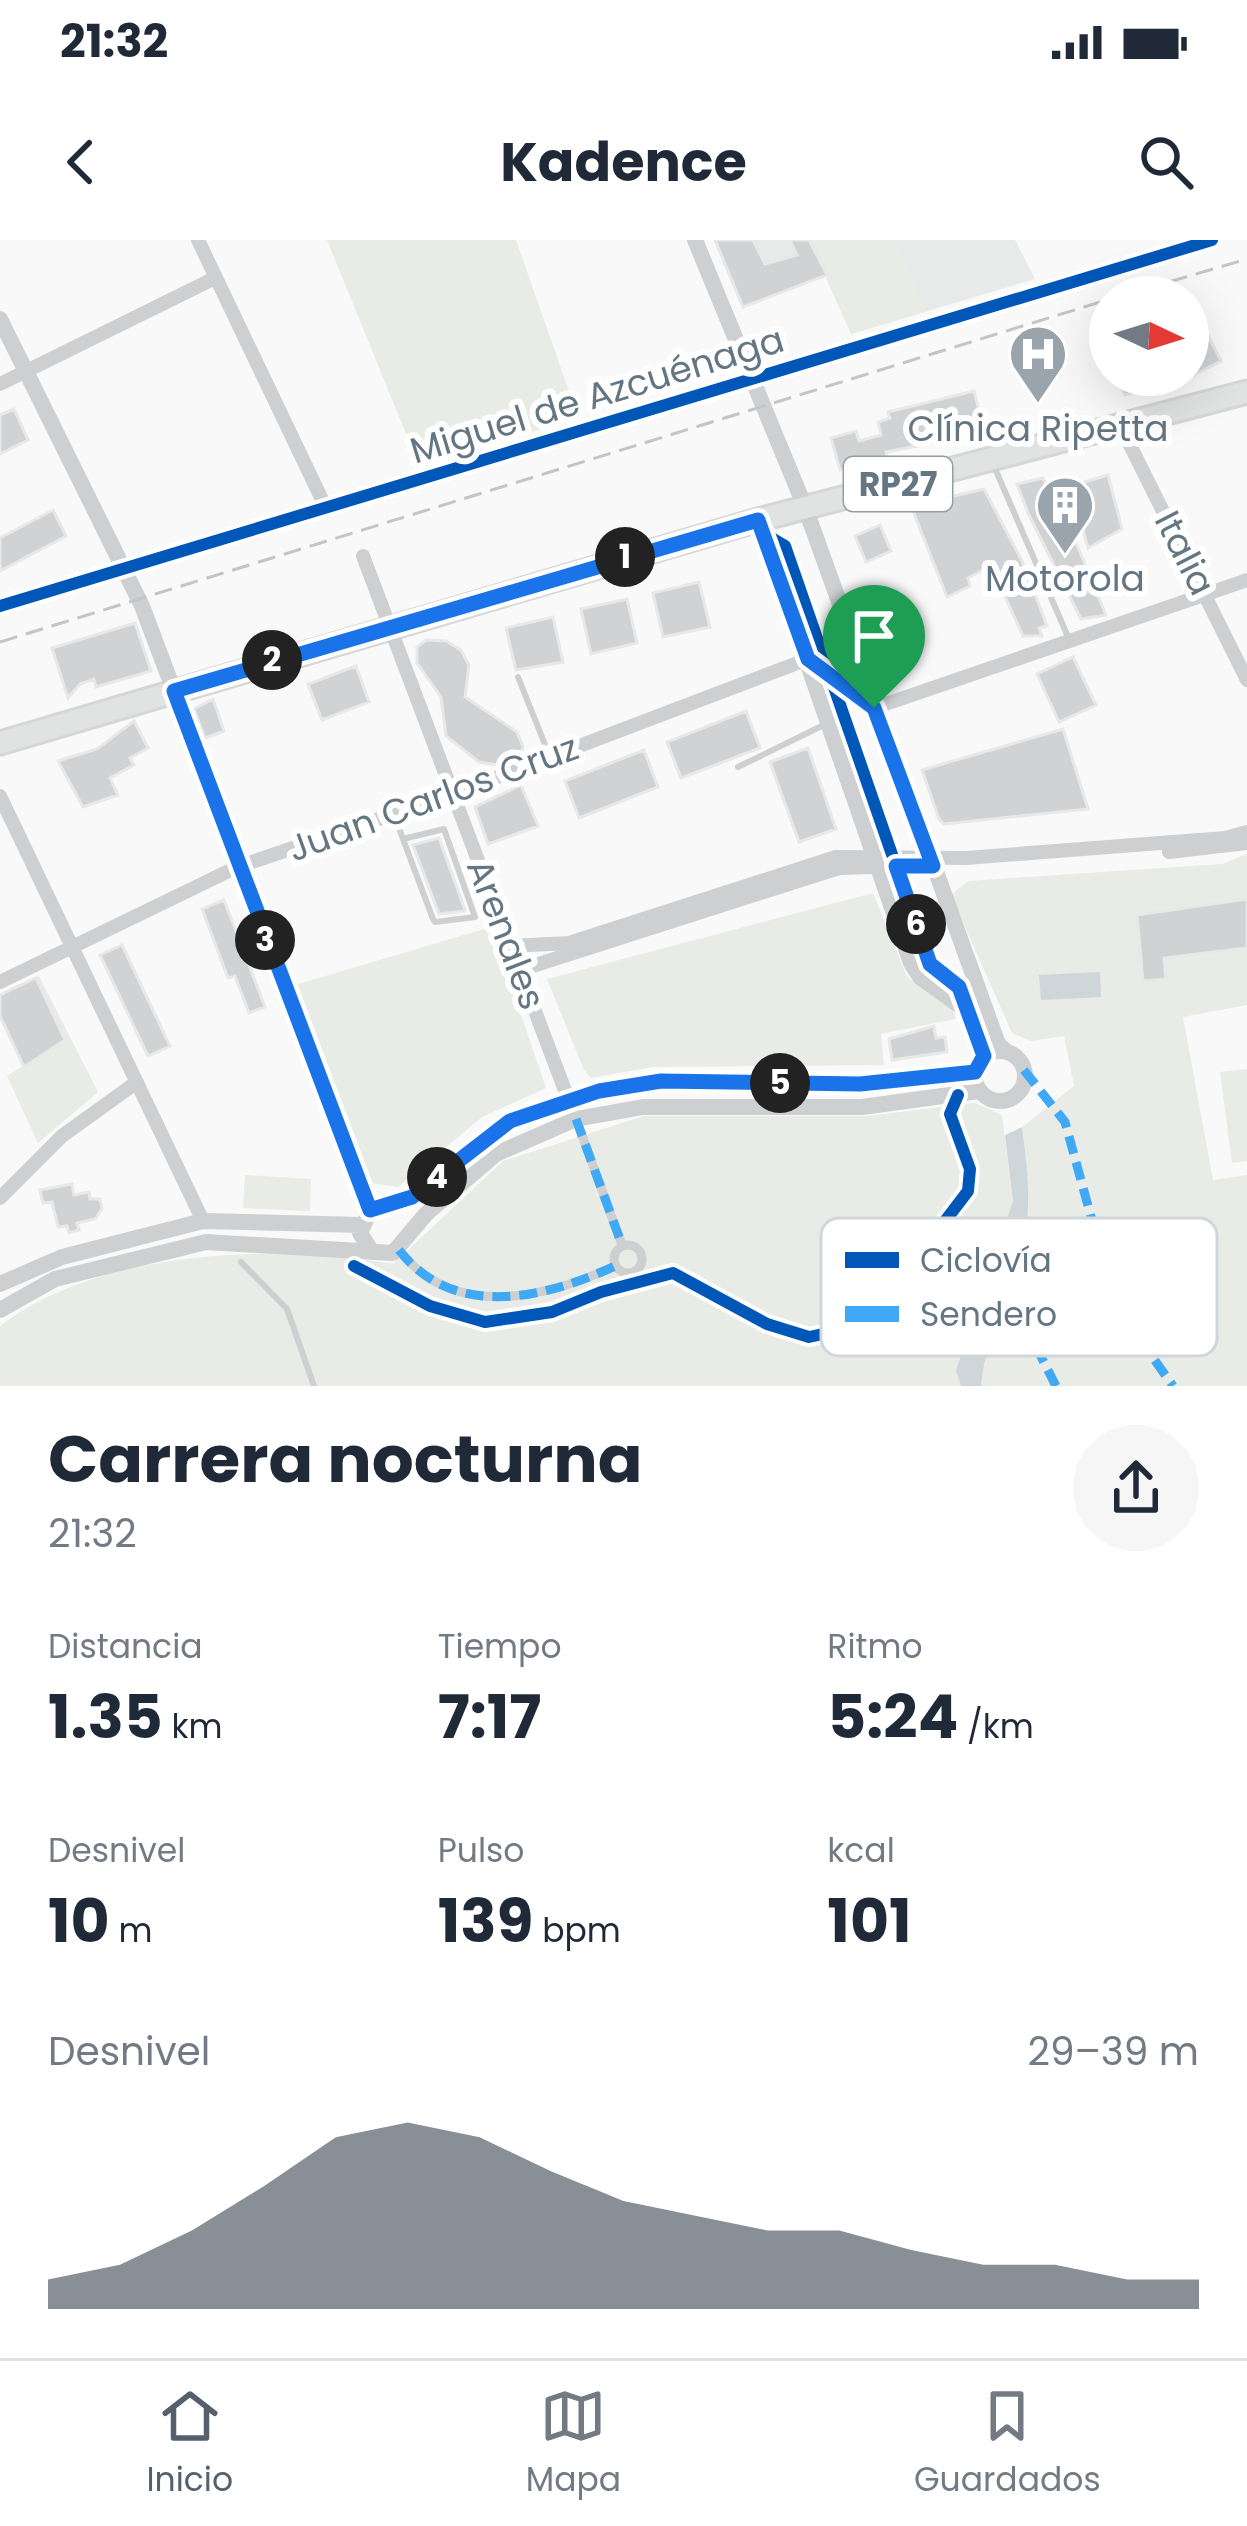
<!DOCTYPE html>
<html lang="es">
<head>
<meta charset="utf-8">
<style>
  :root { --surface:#fff; --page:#f6f6f7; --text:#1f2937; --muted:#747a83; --line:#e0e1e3; --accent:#56606c }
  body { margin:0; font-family:Poppins,sans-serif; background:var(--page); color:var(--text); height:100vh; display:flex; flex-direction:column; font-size:45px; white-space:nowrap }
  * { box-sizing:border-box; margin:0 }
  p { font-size:39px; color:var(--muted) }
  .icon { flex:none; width:66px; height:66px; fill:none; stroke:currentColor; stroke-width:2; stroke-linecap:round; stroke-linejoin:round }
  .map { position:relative; height:1146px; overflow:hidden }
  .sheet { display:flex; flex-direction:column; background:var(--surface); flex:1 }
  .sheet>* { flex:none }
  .needle { width:78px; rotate:94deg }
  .controls { position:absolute; left:1089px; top:36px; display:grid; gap:24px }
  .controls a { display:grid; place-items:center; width:120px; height:120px; border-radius:50%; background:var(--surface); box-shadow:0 12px 48px #0002; font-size:60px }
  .pin { position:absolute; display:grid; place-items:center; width:102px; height:102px; color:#fff; margin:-123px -51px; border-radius:50% 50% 50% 0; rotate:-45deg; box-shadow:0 0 12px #0007 }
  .pin .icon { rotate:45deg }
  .km { position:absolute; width:60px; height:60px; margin:-30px; border-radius:50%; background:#222; color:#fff; font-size:33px; line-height:60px; text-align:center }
  .round { display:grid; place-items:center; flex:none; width:126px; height:126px; border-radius:63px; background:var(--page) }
  .summary { display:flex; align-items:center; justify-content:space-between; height:204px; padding:0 48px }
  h1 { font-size:66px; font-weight:700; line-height:90px }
  .metrics { display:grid; grid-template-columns:repeat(3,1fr); gap:18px; height:204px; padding:12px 48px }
  .metrics div { display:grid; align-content:center }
  .metrics b { font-size:60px; font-weight:700 }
  .metrics small { font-size:33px; font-weight:400 }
  .metrics p { font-size:33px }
  .chart { height:336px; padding:24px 48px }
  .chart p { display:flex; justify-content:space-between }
  .chart svg { width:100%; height:216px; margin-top:12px; fill:var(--accent); opacity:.7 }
  .status { display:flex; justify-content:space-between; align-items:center; height:84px; padding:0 60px; background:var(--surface); direction:ltr }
  .status svg { height:33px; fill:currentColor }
  header { display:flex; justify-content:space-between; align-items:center; height:156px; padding:0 48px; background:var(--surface); font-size:54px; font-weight:700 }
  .tab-bar { display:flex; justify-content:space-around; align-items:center; height:168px; border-top:3px solid var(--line); background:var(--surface); font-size:33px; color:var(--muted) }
  .tab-bar a { display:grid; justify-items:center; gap:6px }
  .tab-bar .on { color:var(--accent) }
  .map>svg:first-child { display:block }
</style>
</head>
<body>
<div class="status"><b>21:32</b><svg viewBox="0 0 49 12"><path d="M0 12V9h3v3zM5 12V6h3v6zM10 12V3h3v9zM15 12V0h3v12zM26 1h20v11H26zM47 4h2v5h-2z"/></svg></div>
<header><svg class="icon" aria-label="back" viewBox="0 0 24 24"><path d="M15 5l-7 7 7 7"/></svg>Kadence<svg class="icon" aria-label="search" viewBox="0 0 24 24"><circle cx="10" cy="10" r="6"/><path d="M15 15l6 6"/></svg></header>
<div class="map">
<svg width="1247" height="1146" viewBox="0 0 1247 1146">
  <rect width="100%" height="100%" fill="#f9f9f9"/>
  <path fill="#e8e9e9" d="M715 0H1015L1035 39 851 94 826 35 743 67Z"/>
  <path fill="#e8ebe6" d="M327 0H516L578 177 420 228Z
    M809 0H894L927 71 851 94Z
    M1247 614V765L1183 777 1213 940 1247 935V1146H981C985 1100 1008 1063 1020 1019 1033 975 1028 932 1022 887L1074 846 1064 796 1031 801 1012 793 951 655 968 641 1222 624Z
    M873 653 907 737 952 767 956 779 881 794 884 825 653 827 591 838 584 830 547 739Z
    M491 687 546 848 482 877 398 947 370 943 295 745Z
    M39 736 98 852 38 903 7 836 23 826 0 776V755Z
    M1247 829V921L1232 923 1220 832Z
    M975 863 1002 875 1013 961 956 1129 961 1146H0V1086C98 1010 274 1003 393 1024L503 921 644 876H867Z
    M245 935 311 939 310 971 243 968Z"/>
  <path fill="#ced6d9" d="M1100 732 1101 757 1041 760 1039 735Z
    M1022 887C1028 932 1033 974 1020 1019 1008 1063 985 1100 981 1146H961L956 1130 1013 961 1005 895Z"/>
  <path fill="#d0d2d3" stroke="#e8e8e8" stroke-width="3" d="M715 0H753L765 24 797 15 790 0H809L827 35 743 67Z
    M1203 85 1221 121 1188 138 1125 155 1115 135 1188 138V93Z
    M974 151 985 193 886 212 887 218 840 230 831 198 856 191 859 201 881 195 878 182 890 178 888 172Z
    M14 169 28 200 0 214V175Z
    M1108 235 1122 289 1088 308 1071 246Z
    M1043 238 1080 312 1106 375 1081 379 1028 273 1017 244Z
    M984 249 1023 323 1047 386 1039 388 1042 396H1023L991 326 968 338 970 346 947 357 911 266Z
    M53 270 66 296 0 331V298Z
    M880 285 891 311 866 322 855 296Z
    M699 342 710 387 663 397 653 353Z
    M627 359 637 403 591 414 581 369Z
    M553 377 563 422 516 430 506 388Z
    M135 383 151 431 96 447 94 439 80 444 68 458 52 408Z
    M426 400 446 401 461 410 469 425 465 457 517 492 523 507 519 517 498 525 479 522 446 496 441 457 417 423V407Z
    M1073 417 1096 465 1059 482 1037 434Z
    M356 426 369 462 322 480 308 444Z
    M213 459 224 491 205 498 194 469Z
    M746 471 760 508 681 538 667 502Z
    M134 481 148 508 130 518 134 525 110 538 118 555 83 567 58 521 97 509Z
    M1063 489 1088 569 944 584 939 579 922 530Z
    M808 508 836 589 799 602 770 522Z
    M644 510 658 547 579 578 565 541Z
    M521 545 538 586 488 604 475 567Z
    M439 598 465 670 464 671 439 674 413 605Z
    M1247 659V708L1164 718 1166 739 1143 741 1137 675Z
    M224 660 265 767 249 773 235 736 228 738 202 669Z
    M122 705 170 806 148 816 100 715Z
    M36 738 65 800 24 827 0 776V755Z
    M934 786 936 798 945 797 947 812 892 820 889 799Z
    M72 944 74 955 89 952 90 959H100L102 969 95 979 77 983 79 990 69 993 67 986 58 987 52 962 43 963 40 950Z"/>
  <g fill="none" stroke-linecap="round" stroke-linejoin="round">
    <defs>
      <path id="primary" d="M0 503 758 280 1247 152"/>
    </defs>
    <use href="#primary" stroke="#d5d6d7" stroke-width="27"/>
    <path stroke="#cecfd0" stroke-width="6" d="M993 224 1069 399
      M518 437 550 517
      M738 527 826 484
      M395 577 403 599 433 679 435 682 475 677 444 589 403 599
      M241 1022 287 1069 314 1146"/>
    <path stroke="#cecfd0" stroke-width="9" d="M576 879 622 1005
      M614 1019a14 14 0 1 1 28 0a14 14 0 1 1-28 0Z
      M399 1010C454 1081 546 1058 615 1026"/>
    <path stroke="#cecfd0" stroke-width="14" d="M198 0 327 270
      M0 144 215 38
      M1121 187 1247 440
      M363 316 572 869
      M0 366 1212 0
      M808 419 874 468 1247 340
      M0 556 203 981
      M1169 612 1247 603
      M511 706 569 703 836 617 966 618 1225 598 1247 592
      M520 730 839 628 907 626
      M0 742 237 627 453 554 808 419 825 420 851 400
      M0 958 62 896 137 842"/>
    <path stroke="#cecfd0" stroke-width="16" d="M695 0 805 267 998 804 1007 812
      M0 79 142 366 370 971
      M758 280 911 723 920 737 967 771 984 816
      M975 836a25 25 0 1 1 50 0a25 25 0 1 1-50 0Z
      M372 1012 360 993 370 971 412 957 510 881 599 851 661 841 860 844 975 832
      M0 1044 62 1017 203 981 361 985
      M0 1070 55 1039 206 1002 393 1013 426 974 496 914 576 879 643 867H862L979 851"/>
    <use href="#primary" stroke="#e1e2e2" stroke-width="21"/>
    <path stroke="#c3c5c6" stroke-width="3" stroke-dasharray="18 9" stroke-linecap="butt" d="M1118 57 1247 19
      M0 402 1110 59"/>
    <path stroke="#3fa9f5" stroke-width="9" stroke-dasharray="18 9" stroke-linecap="butt" d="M1024 830 1065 882 1115 1064 1173 1146
      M576 879 622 1005
      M399 1010C454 1081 546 1058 615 1026
      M1056 1146 1030 1095 1037 1080 1095 1039 1101 1018"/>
    <defs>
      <path id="cycleway" d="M763 293 785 306 930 724 959 747 967 771
        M0 366 1212 0
        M354 1026 430 1066 485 1082 552 1072 601 1052 673 1033 767 1084 809 1097 846 1089 897 1044 968 951 970 929 950 874 958 855"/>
    </defs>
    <use href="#cycleway" stroke="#fff" stroke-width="20"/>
    <use href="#cycleway" stroke="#0057b8" stroke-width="12"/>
  </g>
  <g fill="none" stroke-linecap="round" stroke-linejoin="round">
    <defs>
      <path id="route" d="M758 280 808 419 874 468 933 626H896L930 724 959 747 984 816 975 832 860 844 661 841 599 851 510 881 412 957 370 970 174 451Z"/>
    </defs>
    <use href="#route" stroke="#fff" stroke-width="24"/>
    <use href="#route" stroke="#1a73e8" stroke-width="15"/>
  </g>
  <defs>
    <symbol id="hospital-pin" viewBox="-11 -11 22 30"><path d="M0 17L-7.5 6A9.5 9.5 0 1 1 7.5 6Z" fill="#99a4ac" stroke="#fff"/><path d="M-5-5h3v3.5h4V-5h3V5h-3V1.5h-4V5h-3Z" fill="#fff"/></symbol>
    <symbol id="building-pin" viewBox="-11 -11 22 30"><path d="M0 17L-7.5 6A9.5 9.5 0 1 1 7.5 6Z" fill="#99a4ac" stroke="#fff"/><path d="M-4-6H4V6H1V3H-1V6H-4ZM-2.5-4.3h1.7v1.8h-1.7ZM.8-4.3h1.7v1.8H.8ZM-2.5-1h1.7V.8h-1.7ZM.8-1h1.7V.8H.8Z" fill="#fff"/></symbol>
  </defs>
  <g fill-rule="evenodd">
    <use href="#hospital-pin" x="1005" y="81" width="66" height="90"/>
    <use href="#building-pin" x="1032" y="232" width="66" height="90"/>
  </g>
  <g text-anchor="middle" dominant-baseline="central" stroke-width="12" stroke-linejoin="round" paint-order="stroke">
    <rect fill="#fff" stroke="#939fa8" stroke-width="3" x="844" y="217" width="108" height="54" rx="9"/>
    <g font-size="33" font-weight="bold" fill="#657683">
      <text x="898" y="244">RP27</text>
    </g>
    <g font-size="36" fill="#657683" stroke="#fff">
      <text transform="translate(597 155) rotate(-17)">Miguel de Azcuénaga</text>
      <text transform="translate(1185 313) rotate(63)">Italia</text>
      <text transform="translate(433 558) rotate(-20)">Juan Carlos Cruz</text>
      <text transform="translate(506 694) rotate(69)">Arenales</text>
    </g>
    <g font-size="36" fill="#657683" stroke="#fff">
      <text x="1038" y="188">Clínica Ripetta</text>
      <text x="1065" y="338">Motorola</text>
    </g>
  </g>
  <rect x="821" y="978" width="396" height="138" rx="18" fill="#fff" stroke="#d1d6da" stroke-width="3"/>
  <rect x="845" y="1012" width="54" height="16" fill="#0057b8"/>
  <rect x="845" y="1066" width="54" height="16" fill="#3fa9f5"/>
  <g font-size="33" fill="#657683">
    <text x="920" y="1032">Ciclovía</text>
    <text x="920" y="1086">Sendero</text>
  </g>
</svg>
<div class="controls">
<a><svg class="needle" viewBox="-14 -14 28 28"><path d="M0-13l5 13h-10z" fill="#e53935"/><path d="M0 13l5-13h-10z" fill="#747a83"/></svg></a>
</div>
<div class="pin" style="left:874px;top:468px;background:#1e9e55"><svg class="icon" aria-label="arrive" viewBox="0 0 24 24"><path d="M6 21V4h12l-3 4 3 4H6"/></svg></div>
<b class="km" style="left:625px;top:317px">1</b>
<b class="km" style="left:272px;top:420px">2</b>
<b class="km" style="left:265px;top:700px">3</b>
<b class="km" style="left:437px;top:937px">4</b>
<b class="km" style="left:780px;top:843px">5</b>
<b class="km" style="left:916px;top:684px">6</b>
</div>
<section class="sheet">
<div class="summary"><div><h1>Carrera nocturna</h1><p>21:32</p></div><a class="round"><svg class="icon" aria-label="share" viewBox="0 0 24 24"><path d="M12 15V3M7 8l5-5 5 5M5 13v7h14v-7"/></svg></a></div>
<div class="metrics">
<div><p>Distancia</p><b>1.35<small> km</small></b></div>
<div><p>Tiempo</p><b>7:17</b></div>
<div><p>Ritmo</p><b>5:24<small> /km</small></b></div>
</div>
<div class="metrics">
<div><p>Desnivel</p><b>10<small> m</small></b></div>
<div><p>Pulso</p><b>139<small> bpm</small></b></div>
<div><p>kcal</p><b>101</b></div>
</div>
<div class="chart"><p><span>Desnivel</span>29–39 m</p>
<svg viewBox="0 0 160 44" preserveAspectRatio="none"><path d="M0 44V38L10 35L20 28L30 19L40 9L50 6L60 9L70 16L80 22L90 25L100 28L110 28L120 32L130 35L140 35L150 38L160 38V44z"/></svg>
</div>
</section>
<nav class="tab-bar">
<a class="on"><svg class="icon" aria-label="home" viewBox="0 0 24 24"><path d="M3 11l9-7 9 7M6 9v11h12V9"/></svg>Inicio</a>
<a><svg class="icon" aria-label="map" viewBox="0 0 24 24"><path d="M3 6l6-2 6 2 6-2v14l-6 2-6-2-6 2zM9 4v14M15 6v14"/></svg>Mapa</a>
<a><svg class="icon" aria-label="saved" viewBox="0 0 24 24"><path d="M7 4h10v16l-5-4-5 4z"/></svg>Guardados</a>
</nav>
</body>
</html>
